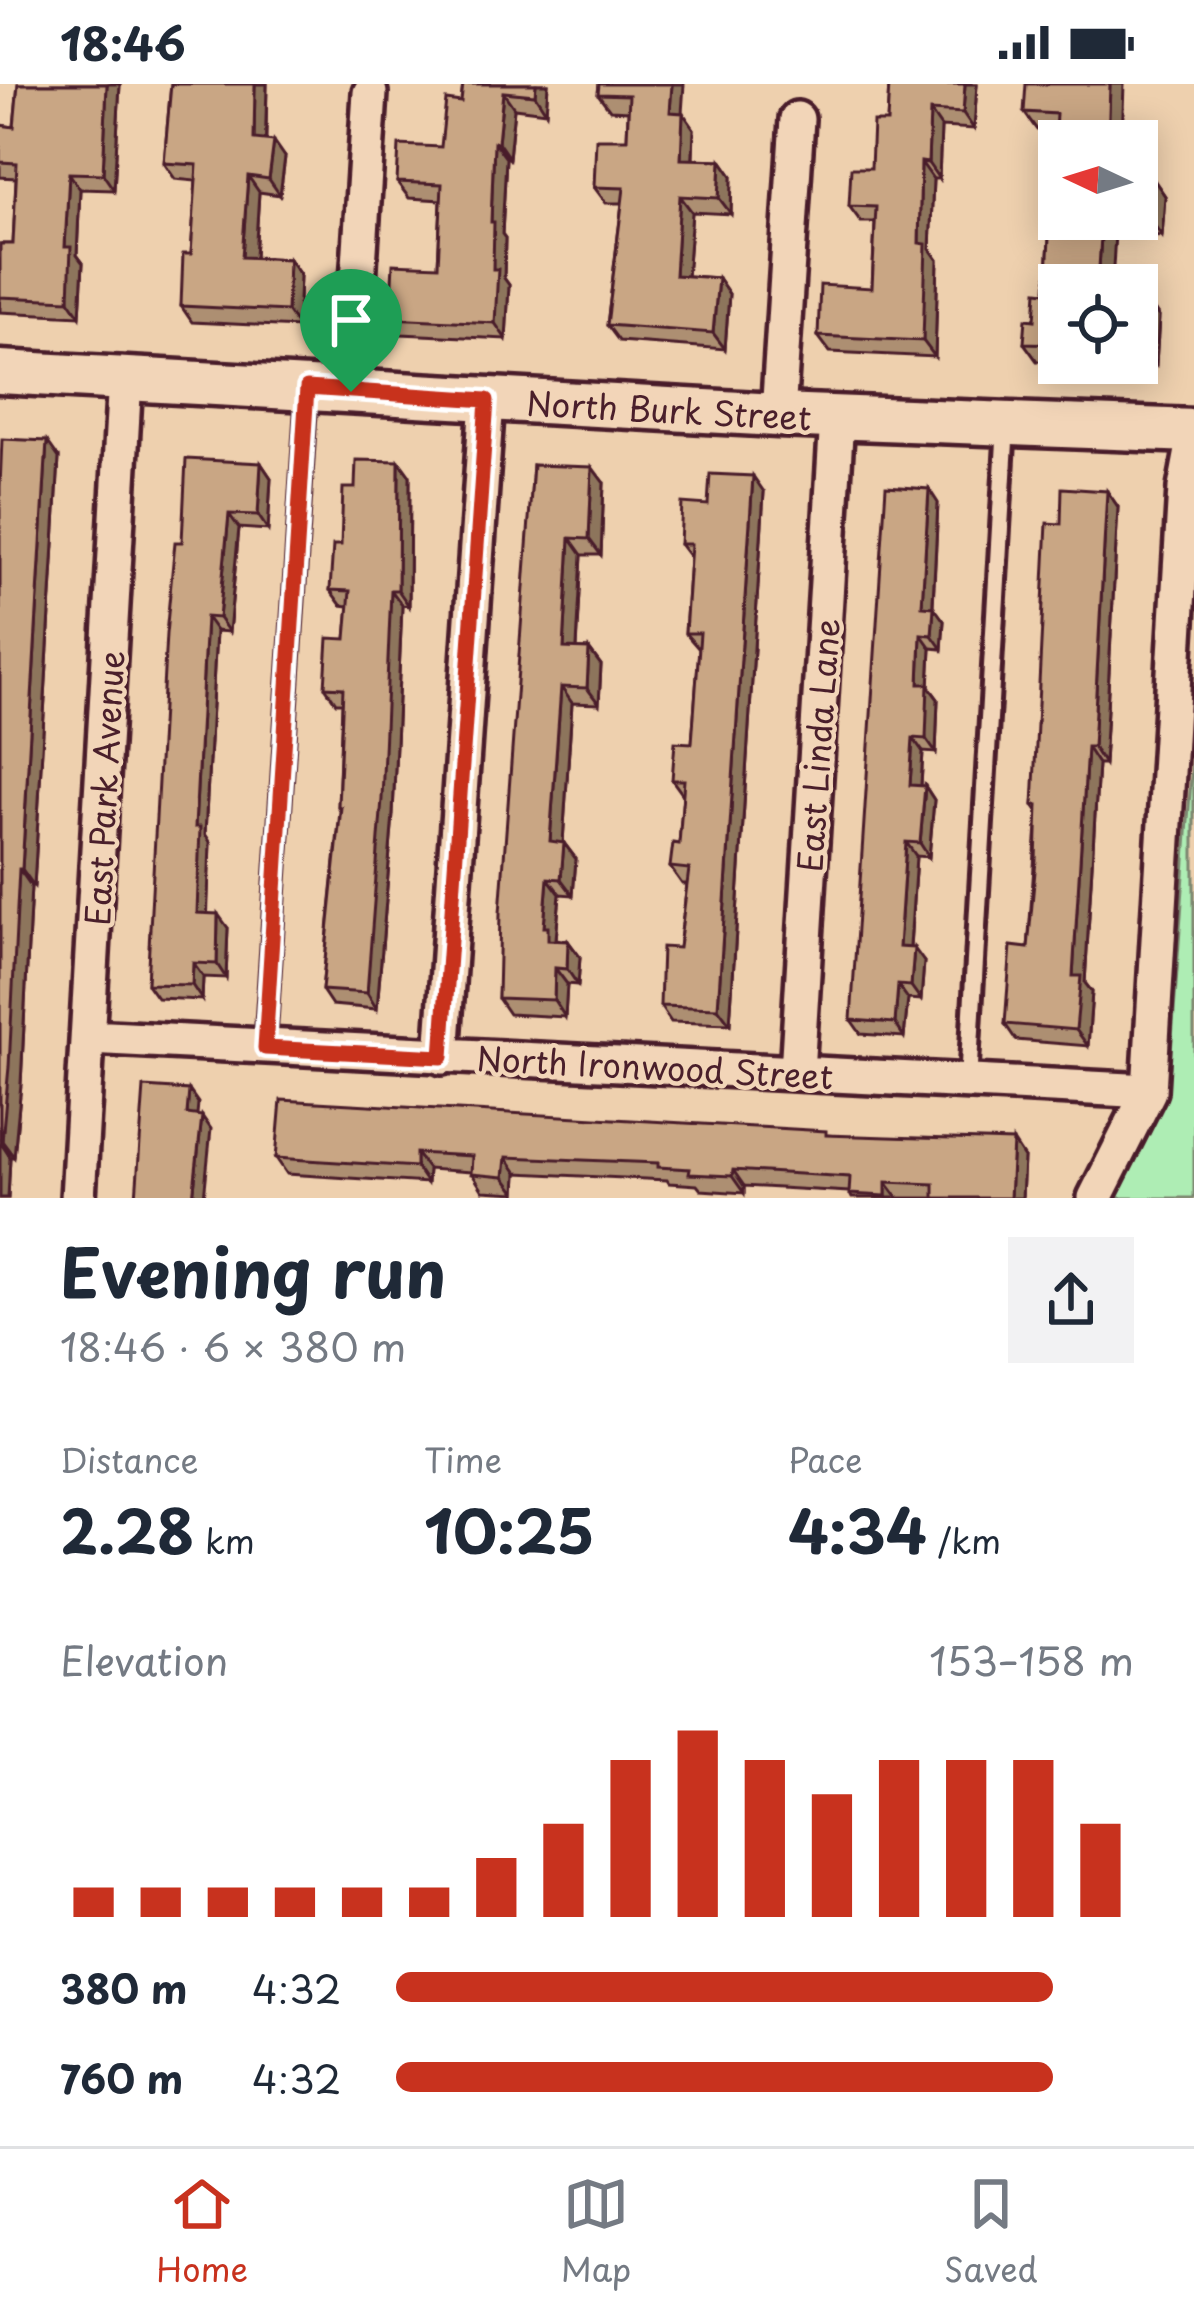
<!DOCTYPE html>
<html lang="en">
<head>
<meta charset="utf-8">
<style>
  :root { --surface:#fff; --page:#f2f2f3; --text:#1f2937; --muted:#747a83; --line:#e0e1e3; --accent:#c8321e }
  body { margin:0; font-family:"Playpen Sans",sans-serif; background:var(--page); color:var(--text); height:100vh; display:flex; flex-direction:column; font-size:45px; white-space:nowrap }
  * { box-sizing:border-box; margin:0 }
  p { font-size:39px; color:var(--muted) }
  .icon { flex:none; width:66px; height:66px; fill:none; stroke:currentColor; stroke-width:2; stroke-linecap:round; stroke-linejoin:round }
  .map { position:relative; height:1114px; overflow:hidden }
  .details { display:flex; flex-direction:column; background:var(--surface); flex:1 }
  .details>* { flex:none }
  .needle { width:78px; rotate:274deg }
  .controls { position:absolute; left:1038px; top:36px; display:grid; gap:24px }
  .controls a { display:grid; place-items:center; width:120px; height:120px; border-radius:0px; background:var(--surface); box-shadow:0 6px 30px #0003; font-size:60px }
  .pin { position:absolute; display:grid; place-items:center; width:102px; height:102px; color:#fff; margin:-123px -51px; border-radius:50% 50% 50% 0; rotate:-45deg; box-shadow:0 0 12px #0007 }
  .pin .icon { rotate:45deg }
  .round { display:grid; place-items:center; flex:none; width:126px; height:126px; border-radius:0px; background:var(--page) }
  .headline { display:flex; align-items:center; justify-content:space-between; height:204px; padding:0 60px }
  h1 { font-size:66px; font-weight:700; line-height:90px }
  .metrics { display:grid; grid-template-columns:repeat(3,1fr); gap:18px; height:204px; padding:12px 60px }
  .metrics div { display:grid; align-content:center }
  .metrics b { font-size:60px; font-weight:700 }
  .metrics small { font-size:33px; font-weight:400 }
  .metrics p { font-size:33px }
  .chart { height:336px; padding:24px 60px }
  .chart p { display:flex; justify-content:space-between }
  .chart svg { width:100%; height:216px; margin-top:12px; stroke:var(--accent); stroke-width:6 }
  ul { padding:0 60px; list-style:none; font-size:39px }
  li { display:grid; grid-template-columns:192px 144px 1fr; align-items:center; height:90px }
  li i { height:30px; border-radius:15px; background:var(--accent) }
  .status { display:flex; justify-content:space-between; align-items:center; height:84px; padding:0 60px; background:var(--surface); direction:ltr }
  .status svg { height:33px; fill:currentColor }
  .menu { display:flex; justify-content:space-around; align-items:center; height:168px; border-top:3px solid var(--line); background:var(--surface); font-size:33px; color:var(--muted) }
  .menu a { display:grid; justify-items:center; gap:6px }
  .menu .active { color:var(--accent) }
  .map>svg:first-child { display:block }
</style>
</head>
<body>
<div class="status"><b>18:46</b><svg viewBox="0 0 49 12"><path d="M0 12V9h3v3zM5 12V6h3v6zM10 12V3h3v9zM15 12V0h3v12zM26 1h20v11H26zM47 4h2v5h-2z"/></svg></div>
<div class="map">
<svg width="1194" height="1114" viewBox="0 0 1194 1114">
  <rect width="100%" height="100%" fill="#eed0ae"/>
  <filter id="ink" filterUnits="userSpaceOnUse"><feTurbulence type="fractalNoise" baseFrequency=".00833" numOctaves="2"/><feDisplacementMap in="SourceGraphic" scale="24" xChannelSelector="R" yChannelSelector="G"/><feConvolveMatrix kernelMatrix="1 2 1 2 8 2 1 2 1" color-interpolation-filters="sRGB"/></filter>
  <g filter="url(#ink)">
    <path fill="#aeedb4" stroke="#7c8670" stroke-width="3" d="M1194 653V1114H1109L1152 1043 1170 983Z"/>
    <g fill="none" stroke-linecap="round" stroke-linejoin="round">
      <defs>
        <path id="service" d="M265 963 307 306
          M968 998 1006 340"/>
        <path id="minor" d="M351 307 370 9
          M778 331 797 35
          M89 953 1149 1007
          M442 973 487 316
          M797 988 837 334
          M78 1114 125 294
          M1095 1114 1149 1007 1185 404 1194 356"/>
        <path id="tertiary" d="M0 288 778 331 1194 347"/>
      </defs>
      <use href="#service" stroke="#4a1f2b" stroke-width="26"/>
      <use href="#minor" stroke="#4a1f2b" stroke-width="42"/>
      <use href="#tertiary" stroke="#4a1f2b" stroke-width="51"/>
      <use href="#service" stroke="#f2d5b8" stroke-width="16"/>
      <use href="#minor" stroke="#f2d5b8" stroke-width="33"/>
      <use href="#tertiary" stroke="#f2d5b8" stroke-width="42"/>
    </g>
    <path fill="#ad8f72" stroke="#4a1f2b" stroke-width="3" d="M18 0H120L114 106 80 105 77 171 83 179 80 232 0 228V160H13L16 94 0 93V41L14 43Z
      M171 0H267L266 56 285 73 280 111 259 108 255 173 289 175 300 191 298 243 192 238 181 222 191 170 196 97 175 95 164 79Z
      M463 0H548L546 28 514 24 509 74H506L502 150 505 154 504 194 509 201 506 255 401 250 390 234 438 182 441 116 409 114 397 98 441 63 461 18Z
      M599 0 683 29 694 45 693 75 721 76 732 92 731 130 692 128 687 192 718 194 729 210 725 265 619 257 607 241 622 119H606L594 103 627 55 628 27 610 26 598 10Z
      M889 0H977L974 45 941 43 939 95H933L930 165 938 176 935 273 830 268 818 252 872 204 875 138H861L849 122 871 84 887 38Z
      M1124 0 1059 135H1137V92L1152 93 1165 112 1162 152 1115 149 1059 201V278L1037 277 1024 259 1046 208 1055 48 1037 46 1024 28Z
      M1137 214H1146L1159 233 1156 281 1091 279H1137Z
      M59 374 34 802H31L21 1000 14 1073H10L8 1114H0V403Z
      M261 379 271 394 268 446 239 444 229 548 216 547 205 750 210 758 207 830 228 844 226 894 203 893 202 916 157 914 147 900 182 458Z
      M533 381 604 399 601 471H582L577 565H589L601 581 599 620 572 619 563 758 576 775 573 811 560 810 556 855 568 857 580 873 578 901 567 900 565 933 509 930 498 914Z
      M410 392 409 522 402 521 393 730 377 925 332 921 322 906 340 727 338 723 342 619H336L325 603 346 555 349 522 341 521 330 506 355 404Z
      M1107 407 1118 423 1104 680H1098L1085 899 1092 908 1088 962 1016 956 1005 940 1028 864 1038 728 1033 721 1061 440Z
      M764 408 730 940 671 938 660 922 679 864 687 800H682L670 783 679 760 683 711 672 696 692 659 699 565 685 549 690 473 680 460 708 421Z
      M938 419 933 523 944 537 942 565 931 564 929 603 938 615 936 669 923 668 921 702H925L934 716 929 773 916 772 910 864 924 878 921 916 908 915 904 953 861 950 851 936Z
      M828 1051 1024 1074 1022 1114H852L849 1108 744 1102V1109L701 1106 697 1101 669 1099 667 1096 517 1089 516 1109 483 1107 471 1088 428 1085 427 1099 287 1090 276 1074Z"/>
    <path fill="#8d745c" stroke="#4a1f2b" stroke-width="3" d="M107 0H120L114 106 103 90Z
      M255 0H267L265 71 254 55Z
      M536 0H548L546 28 535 11Z
      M672 0H684L681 44 670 28Z
      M965 0H977L974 45 963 29Z
      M1110 0H1124L1122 57H1108Z
      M503 8 514 24 509 74 498 58Z
      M930 27 941 43 939 95 928 79Z
      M683 29 694 45 692 91 681 75Z
      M274 57 285 73 280 111 269 95Z
      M494 58 506 74 502 150 505 154 504 194 509 201 506 255 495 239 491 138Z
      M721 76 732 92 731 130 719 114Z
      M921 78 933 95 930 165 938 176 935 273 923 257 919 159Z
      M69 89 80 105 77 171 83 179 80 232 69 216 65 163Z
      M248 92 259 108 254 189 242 173Z
      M1152 93 1165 112 1162 152 1149 134Z
      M680 112 692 128 686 207 675 191Z
      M1102 135H1105L1115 149 1112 201H1098Z
      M289 175 300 191 298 243 287 227Z
      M718 194 729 210 725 265 713 249Z
      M1146 214 1159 233 1156 281 1143 263Z
      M47 357 59 374 34 802 22 785Z
      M399 377 410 392 409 522 398 506Z
      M261 379 271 394 268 446 258 431Z
      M592 383 604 399 601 471 589 455Z
      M753 392 764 408 730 940 718 924Z
      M929 405 938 419 932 536 922 522Z
      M1107 407 1118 423 1104 680 1093 663Z
      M229 430 239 444 229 548 219 534Z
      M570 454 582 471 576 580 564 564Z
      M391 506 402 521 393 730 377 925 367 909Z
      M934 523 944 537 942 565 932 551Z
      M206 533 216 547 205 750 210 758 207 844 197 829 195 743Z
      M921 550 931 564 929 603 938 615 936 669 926 655 919 600Z
      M589 565 601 581 599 620 587 604Z
      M561 603 572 619 562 774 550 757Z
      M913 654 923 668 920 715 910 701Z
      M1087 663 1098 680 1085 899 1092 908 1088 962 1076 946 1073 892Z
      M925 702 934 716 929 773 920 759Z
      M906 758 916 772 909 877 899 863Z
      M564 759 576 775 573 811 561 795Z
      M19 785 31 802 21 1000 14 1073 2 1057Z
      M548 794 560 810 556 855 559 860 548 856 544 843Z
      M218 830 228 844 226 894 217 880Z
      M568 857 580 873 578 901 567 885Z
      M914 864 924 878 921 916 911 902Z
      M193 879 203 893 202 916 192 901Z
      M555 884 567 900 565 933 554 916Z
      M898 901 908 915 904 953 895 939Z
      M189 1006 198 1019 196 1043 187 1030Z
      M202 1032 211 1045 204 1114H193Z
      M1013 1057 1024 1074 1022 1114H1010Z
      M0 1058 10 1073 8 1114H0Z
      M416 1069 428 1085 427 1099 416 1083Z
      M506 1073 517 1089 516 1109 504 1093Z
      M733 1086 744 1102V1109L732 1092Z
      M886 1098 898 1114H887L886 1112Z"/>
    <path fill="#c9a684" stroke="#4a1f2b" stroke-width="3" d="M18 0H107L103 90 69 89 65 163H71L69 216 0 213V160H13L17 79 0 78V41L14 43Z
      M171 0H255L254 55 274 57 269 95 248 92 242 173 289 175 287 227 181 222 183 170H191L197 81 164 79Z
      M463 0H536L535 11 503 8 498 58H494L491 138H494L493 185H498L495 239 390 234 393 180 438 182 442 100 397 98 399 61 441 63 446 16 461 18Z
      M599 0H672L670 28 683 29 681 75 721 76 719 114 680 112 675 191 718 194 713 249 607 241 624 104 594 103 596 55H627L629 11 598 10Z
      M889 0H965L963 29 930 27 928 79 921 78 919 159 926 160 923 257 818 252 820 201 872 204 876 123 849 122 851 84H871L873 38H887Z
      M1026 0H1110L1108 57H1059V135H1102L1098 201H1059V260L1024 259 1026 235 1035 236 1037 207 1046 208 1056 30 1024 28Z
      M1137 92 1152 93 1149 134 1137 133Z
      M1137 214H1146L1143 263H1137Z
      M2 355 47 357 22 785H19L9 983 2 1057 0 1056V403Z
      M186 375 261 379 258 431 229 430 219 534 206 533 195 743H200L197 829 218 830 217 880 193 879 192 901 147 900 166 550 175 458H182Z
      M356 376 399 377 398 506H391L382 715 367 909 322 906 341 723H338L343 604 325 603 328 554 346 555 350 507 330 506 333 461H341L343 404H355Z
      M533 381 592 383 589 455 570 454 564 564 589 565 587 604 561 603 550 757 564 759 561 795 548 794 544 843H548V856L568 857 567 885 555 884 554 916 498 914 500 829Z
      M710 390 753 392 718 924 660 922 662 863 679 864 689 785 670 783 673 759 679 760 684 696H672L675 658 692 659 700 549H685L691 460H680L682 419 708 421Z
      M886 402 929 405 922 522 934 523 932 551 921 550 919 600H928L926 655 913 654 910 701 925 702 920 759 906 758 899 863 914 864 911 902 898 901 895 939 851 936Z
      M1062 404 1107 407 1093 663H1087L1073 892H1081L1076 946 1005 940 1011 862 1028 864 1036 776 1038 721H1033L1047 439 1061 440Z
      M144 1003 189 1006 187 1030 202 1032 193 1114H136Z
      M281 1016 826 1047V1051L1013 1057 1010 1114H934V1100L886 1098V1112L849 1110 850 1093 733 1086 732 1092 689 1090 690 1085 658 1083V1079L506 1073 504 1093 471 1090 472 1072 416 1069V1083L276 1074Z"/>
  </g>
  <g fill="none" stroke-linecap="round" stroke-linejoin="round" filter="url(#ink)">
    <defs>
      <path id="route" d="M307 304 487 316 442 973 265 964Z"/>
    </defs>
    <use href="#route" stroke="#fff" stroke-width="24"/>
    <use href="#route" stroke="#c8321e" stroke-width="15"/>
  </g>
  <g text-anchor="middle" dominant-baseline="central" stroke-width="9" stroke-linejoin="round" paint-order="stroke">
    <g font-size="33" fill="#4a1f2b" stroke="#f2d5b8">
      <text transform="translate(669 325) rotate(3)">North Burk Street</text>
      <text transform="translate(817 661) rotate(-86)">East Linda Lane</text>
      <text transform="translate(103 704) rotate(-87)">East Park Avenue</text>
      <text transform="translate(655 982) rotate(3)">North Ironwood Street</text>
    </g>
  </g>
</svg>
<div class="controls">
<a><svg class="needle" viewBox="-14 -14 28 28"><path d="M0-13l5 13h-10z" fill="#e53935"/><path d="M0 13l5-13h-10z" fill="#747a83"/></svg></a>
<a><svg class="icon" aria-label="locate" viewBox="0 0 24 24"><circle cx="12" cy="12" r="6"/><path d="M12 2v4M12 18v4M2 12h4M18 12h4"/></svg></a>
</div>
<div class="pin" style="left:351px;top:308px;background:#1e9e55"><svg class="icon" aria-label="arrive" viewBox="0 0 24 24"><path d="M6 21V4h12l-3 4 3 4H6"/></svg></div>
</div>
<section class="details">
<div class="headline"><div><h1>Evening run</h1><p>18:46 · 6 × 380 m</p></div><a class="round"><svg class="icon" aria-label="share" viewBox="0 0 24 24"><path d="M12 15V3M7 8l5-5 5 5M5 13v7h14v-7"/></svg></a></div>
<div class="metrics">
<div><p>Distance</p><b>2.28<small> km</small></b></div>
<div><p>Time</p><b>10:25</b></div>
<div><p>Pace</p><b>4:34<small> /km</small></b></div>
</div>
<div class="chart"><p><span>Elevation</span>153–158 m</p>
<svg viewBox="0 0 160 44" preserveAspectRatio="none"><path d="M5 44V38M15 44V38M25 44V38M35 44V38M45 44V38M55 44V38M65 44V32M75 44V25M85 44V12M95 44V6M105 44V12M115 44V19M125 44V12M135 44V12M145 44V12M155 44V25"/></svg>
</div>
<ul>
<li><b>380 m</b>4:32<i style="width:89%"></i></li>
<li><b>760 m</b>4:32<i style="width:89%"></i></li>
</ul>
</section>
<nav class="menu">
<a class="active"><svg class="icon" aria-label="home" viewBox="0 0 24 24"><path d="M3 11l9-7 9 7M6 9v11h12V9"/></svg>Home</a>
<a><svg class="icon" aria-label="map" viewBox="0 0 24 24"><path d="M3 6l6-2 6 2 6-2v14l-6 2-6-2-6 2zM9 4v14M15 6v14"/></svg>Map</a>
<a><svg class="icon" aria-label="saved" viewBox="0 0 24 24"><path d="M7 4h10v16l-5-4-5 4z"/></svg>Saved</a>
</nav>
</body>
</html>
